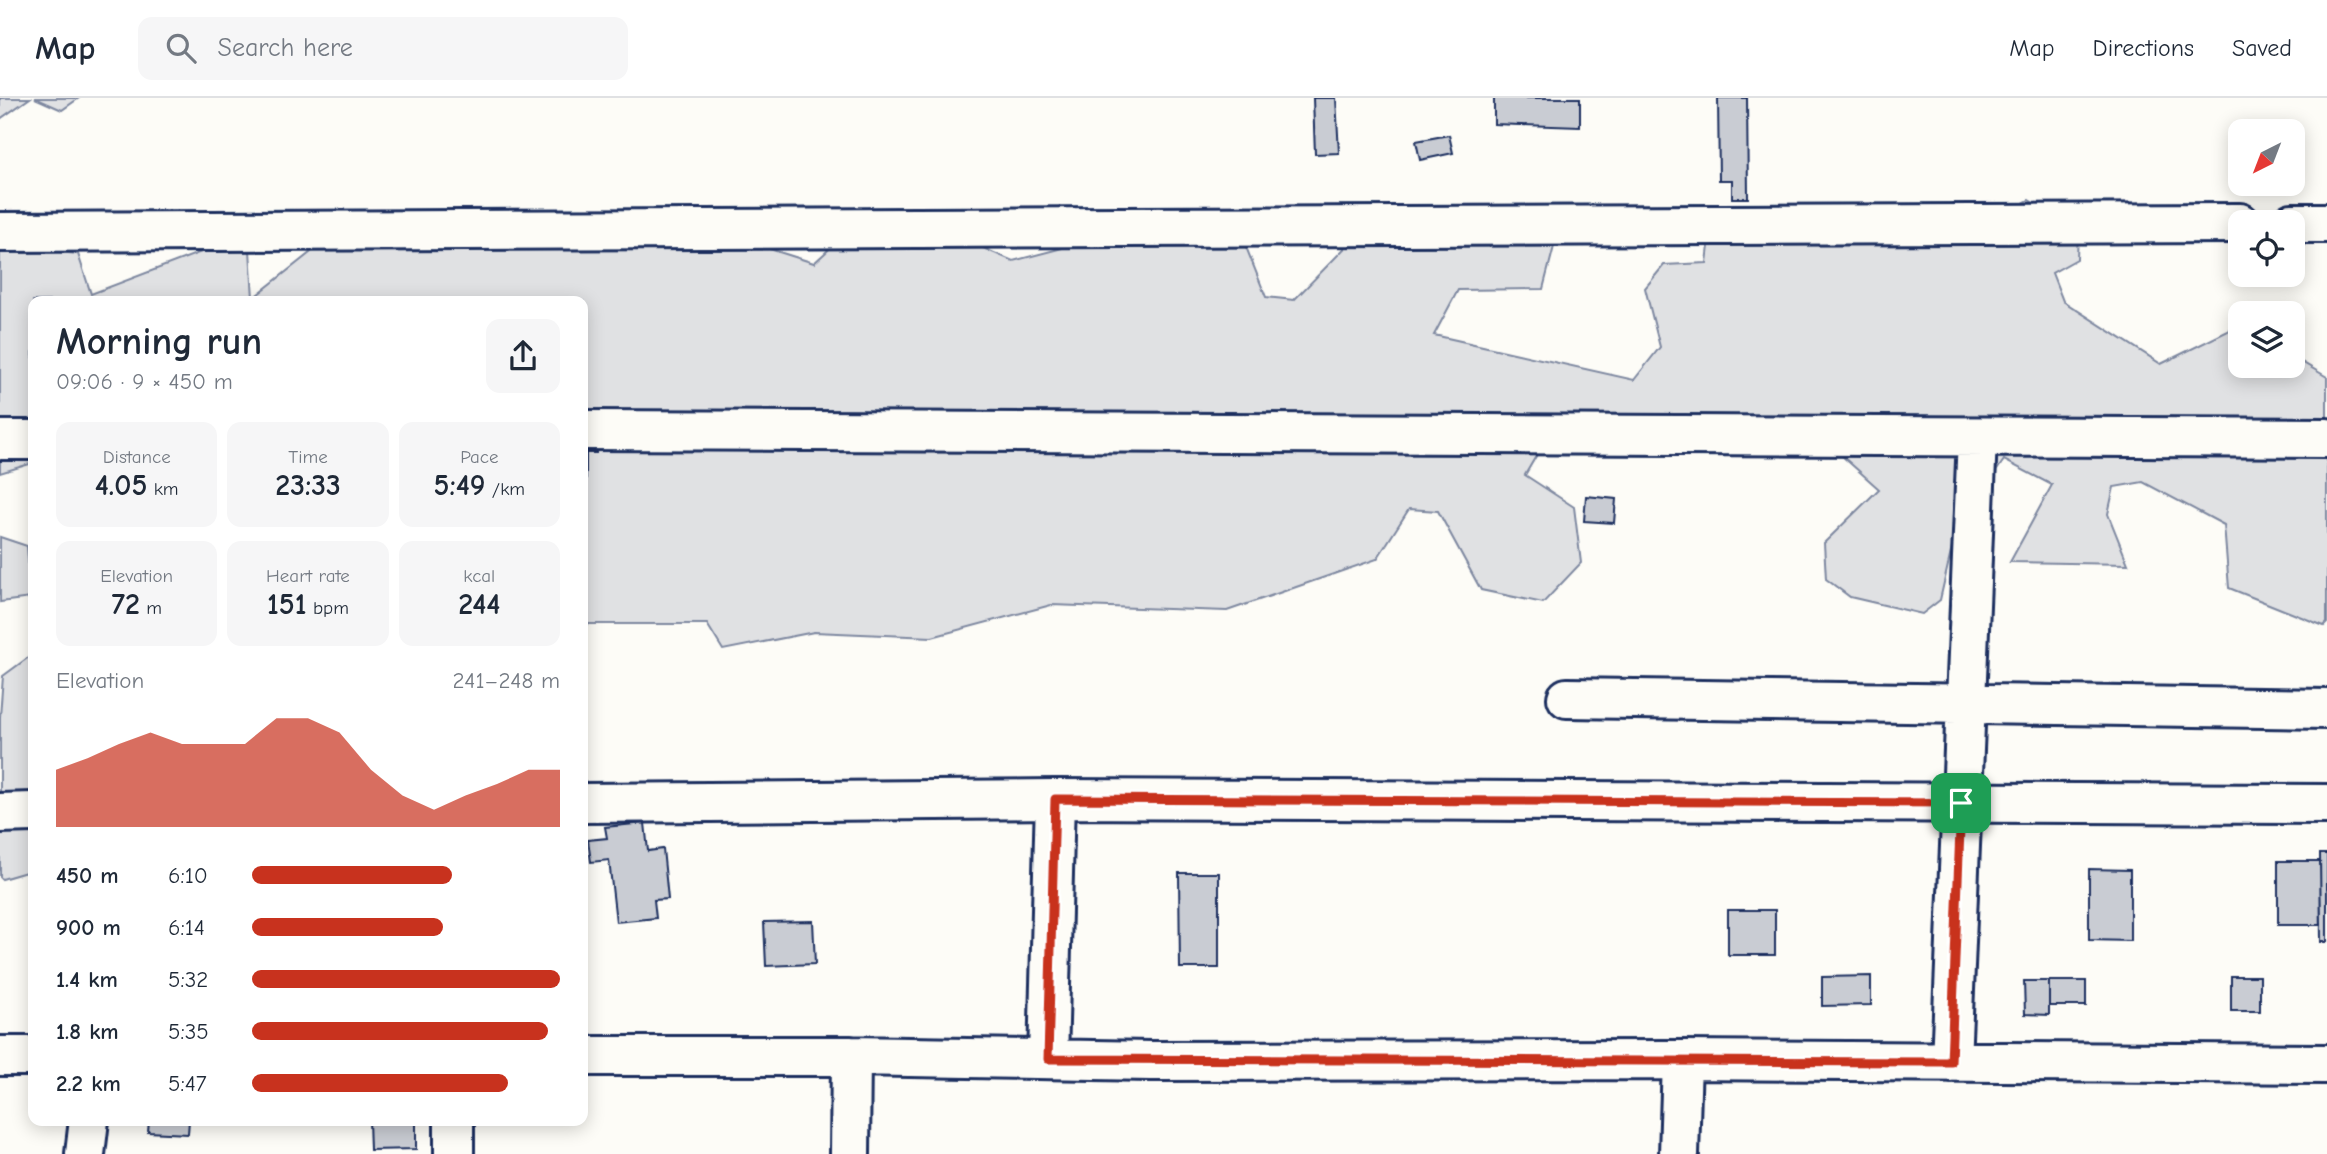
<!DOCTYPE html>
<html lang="en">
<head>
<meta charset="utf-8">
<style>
  :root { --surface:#fff; --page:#f6f6f7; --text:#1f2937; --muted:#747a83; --line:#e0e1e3; --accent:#c8321e }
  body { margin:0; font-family:"Comic Neue",sans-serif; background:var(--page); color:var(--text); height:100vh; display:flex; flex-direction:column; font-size:26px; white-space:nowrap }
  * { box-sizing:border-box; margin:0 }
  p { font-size:23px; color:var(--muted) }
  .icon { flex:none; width:38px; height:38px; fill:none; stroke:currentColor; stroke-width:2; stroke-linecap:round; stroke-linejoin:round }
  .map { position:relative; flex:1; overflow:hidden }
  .side { position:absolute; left:28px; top:198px; width:560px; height:830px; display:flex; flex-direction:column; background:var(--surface); border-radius:14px; box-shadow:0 4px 18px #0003 }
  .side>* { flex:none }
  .needle { width:46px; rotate:222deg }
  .fabs { position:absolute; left:2228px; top:21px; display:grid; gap:14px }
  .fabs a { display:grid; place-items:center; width:77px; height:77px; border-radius:14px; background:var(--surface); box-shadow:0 4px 18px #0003; font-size:35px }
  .pin { position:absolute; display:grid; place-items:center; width:60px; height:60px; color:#fff; margin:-30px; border-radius:14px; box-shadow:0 4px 10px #0006 }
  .round { display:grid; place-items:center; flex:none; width:74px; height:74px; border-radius:14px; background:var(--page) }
  .head { display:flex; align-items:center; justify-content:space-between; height:119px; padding:0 28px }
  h1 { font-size:38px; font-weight:800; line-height:52px }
  .figures { display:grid; grid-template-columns:repeat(3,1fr); gap:10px; height:119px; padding:7px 28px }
  .figures div { display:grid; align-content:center; border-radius:14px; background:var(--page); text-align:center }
  .figures b { font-size:30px; font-weight:800 }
  .figures small { font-size:19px; font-weight:400 }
  .figures p { font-size:19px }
  .chart { height:196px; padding:14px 28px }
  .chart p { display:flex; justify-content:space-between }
  .chart svg { width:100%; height:126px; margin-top:7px; fill:var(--accent); opacity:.7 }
  ul { padding:0 28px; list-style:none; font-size:23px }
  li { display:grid; grid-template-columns:112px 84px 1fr; align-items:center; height:52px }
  li i { height:18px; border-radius:9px; background:var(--accent) }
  header { display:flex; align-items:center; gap:42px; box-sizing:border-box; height:98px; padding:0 35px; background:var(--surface); border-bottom:2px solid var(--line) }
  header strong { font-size:33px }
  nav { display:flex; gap:38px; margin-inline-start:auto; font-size:24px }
  .search { width:490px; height:63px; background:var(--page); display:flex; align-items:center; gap:18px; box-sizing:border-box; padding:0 24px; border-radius:14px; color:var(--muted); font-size:26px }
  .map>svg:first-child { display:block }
</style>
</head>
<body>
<header>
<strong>Map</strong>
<div class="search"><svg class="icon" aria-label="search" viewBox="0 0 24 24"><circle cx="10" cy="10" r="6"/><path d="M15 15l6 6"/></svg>Search here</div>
<nav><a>Map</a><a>Directions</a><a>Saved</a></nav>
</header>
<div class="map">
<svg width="2327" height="1056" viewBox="0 0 2327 1056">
  <rect width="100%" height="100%" fill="#fdfcf7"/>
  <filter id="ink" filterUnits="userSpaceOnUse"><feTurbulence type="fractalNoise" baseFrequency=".0143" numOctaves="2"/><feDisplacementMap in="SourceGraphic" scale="14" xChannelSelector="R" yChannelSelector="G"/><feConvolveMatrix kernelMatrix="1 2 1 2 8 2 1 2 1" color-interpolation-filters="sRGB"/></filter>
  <g filter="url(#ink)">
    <path fill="#e0e1e3" stroke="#7e88a0" stroke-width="2" d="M0 0H30L0 21Z
      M35 0H79L62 12Z
      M2029 102 2078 132 2077 161 2052 175 2063 203 2161 266 2238 228 2240 229V268H2292L2293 259 2327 279V525L2324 528 2229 490 2224 427 2143 384 2114 389 2108 416 2128 466 2010 464 2052 387 2004 362 1956 432 1940 502 1922 516 1850 499 1826 481 1824 445 1879 391 1842 358 1745 344 1539 353 1525 377 1574 409 1581 465 1543 505 1481 492 1438 413 1409 411 1377 461 1227 513 1051 507 932 539 814 534 723 552 707 526H583V203H33V365L0 375V148L78 156 91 196 217 148 250 152 253 200 344 128 415 112 466 127 684 124 814 165 847 135 924 125 1013 163 1162 124 1220 133 1246 149 1266 199 1294 202 1374 120 1456 148 1540 110 1558 133 1543 191 1458 192 1434 237 1634 282 1660 249 1645 190 1664 167 1707 165 1711 131 1981 127Z
      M0 439 27 448 31 500 0 504Z
      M33 556V772L2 781 0 779V619L3 578Z"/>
    <path fill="#c9ccd3" stroke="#1b2f5e" stroke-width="2" d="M1313 0H1336L1339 55 1315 56Z
      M1494 0H1580V29L1494 26Z
      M1718 0H1747L1748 100H1732V82H1719Z
      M1449 37 1453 55 1420 62 1416 43Z
      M583 343H596V355H586V390H583Z
      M1586 398 1616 401 1614 425 1584 423Z
      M645 725 648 753 663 751 668 801 654 802 656 820 616 824 609 762 591 764 588 742 607 740 605 729Z
      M2320 756H2327V844H2321Z
      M2278 763H2320L2321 827H2278Z
      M2089 771 2130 772V843L2089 842Z
      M1179 775H1219V870H1180Z
      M1728 812H1775V857H1728Z
      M813 823 815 866 766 868 764 824Z
      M1871 878V907L1822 908V879Z
      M2231 878H2260V913H2231Z
      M2024 883H2049V917L2025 916Z
      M2049 883H2086V908H2049Z
      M149 1022H189L188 1036 148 1034Z
      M369 1022H416V1051L370 1052Z"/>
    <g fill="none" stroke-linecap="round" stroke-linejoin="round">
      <defs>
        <path id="minor" d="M2292 125H2327
          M0 134C747 133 1493 125 2240 125
          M583 332 2327 340
          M0 342H33
          M1567 600 2327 611
          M583 705 1055 701 2327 706
          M0 715 33 714
          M0 958H33
          M583 958H851L1151 963 1682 962 2327 966
          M1048 961 1055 701
          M1951 964 1977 339
          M454 1022V1056
          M85 1056 89 1022
          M850 1056 851 958
          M1679 1056 1682 962"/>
      </defs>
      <use href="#minor" stroke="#1b2f5e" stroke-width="44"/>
      <use href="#minor" stroke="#fdfcf7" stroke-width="38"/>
    </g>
  </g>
  <g fill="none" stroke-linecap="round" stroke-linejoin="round" filter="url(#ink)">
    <defs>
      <path id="route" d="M1055 701 1961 705 1951 964 1048 961Z"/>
    </defs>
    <use href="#route" stroke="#fff" stroke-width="14"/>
    <use href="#route" stroke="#c8321e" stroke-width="9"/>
  </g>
</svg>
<div class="fabs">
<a><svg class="needle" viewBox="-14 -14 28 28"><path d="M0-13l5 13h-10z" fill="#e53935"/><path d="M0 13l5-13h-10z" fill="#747a83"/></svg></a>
<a><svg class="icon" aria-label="locate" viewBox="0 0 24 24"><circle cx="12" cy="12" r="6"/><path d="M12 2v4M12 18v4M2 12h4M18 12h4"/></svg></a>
<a><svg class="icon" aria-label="layers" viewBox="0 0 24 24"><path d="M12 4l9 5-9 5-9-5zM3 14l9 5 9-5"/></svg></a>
</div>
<div class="pin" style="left:1961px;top:705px;background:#1e9e55"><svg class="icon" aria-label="arrive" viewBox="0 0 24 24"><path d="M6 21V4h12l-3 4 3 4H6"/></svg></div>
<section class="side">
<div class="head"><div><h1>Morning run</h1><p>09:06 · 9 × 450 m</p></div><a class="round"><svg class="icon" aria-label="share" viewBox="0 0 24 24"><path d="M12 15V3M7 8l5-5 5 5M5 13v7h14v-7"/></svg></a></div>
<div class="figures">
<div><p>Distance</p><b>4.05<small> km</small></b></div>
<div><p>Time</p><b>23:33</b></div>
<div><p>Pace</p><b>5:49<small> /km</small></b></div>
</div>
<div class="figures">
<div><p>Elevation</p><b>72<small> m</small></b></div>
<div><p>Heart rate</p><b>151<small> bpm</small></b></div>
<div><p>kcal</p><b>244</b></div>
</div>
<div class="chart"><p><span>Elevation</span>241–248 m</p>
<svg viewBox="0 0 160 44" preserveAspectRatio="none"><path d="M0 44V24L10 20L20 15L30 11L40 15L50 15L60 15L70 6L80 6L90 11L100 24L110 33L120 38L130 33L140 29L150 24L160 24V44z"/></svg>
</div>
<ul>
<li><b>450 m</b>6:10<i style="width:65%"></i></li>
<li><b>900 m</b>6:14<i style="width:62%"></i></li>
<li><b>1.4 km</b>5:32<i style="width:100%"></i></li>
<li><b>1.8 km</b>5:35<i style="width:96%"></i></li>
<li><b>2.2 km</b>5:47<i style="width:83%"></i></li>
</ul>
</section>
</div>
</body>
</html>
